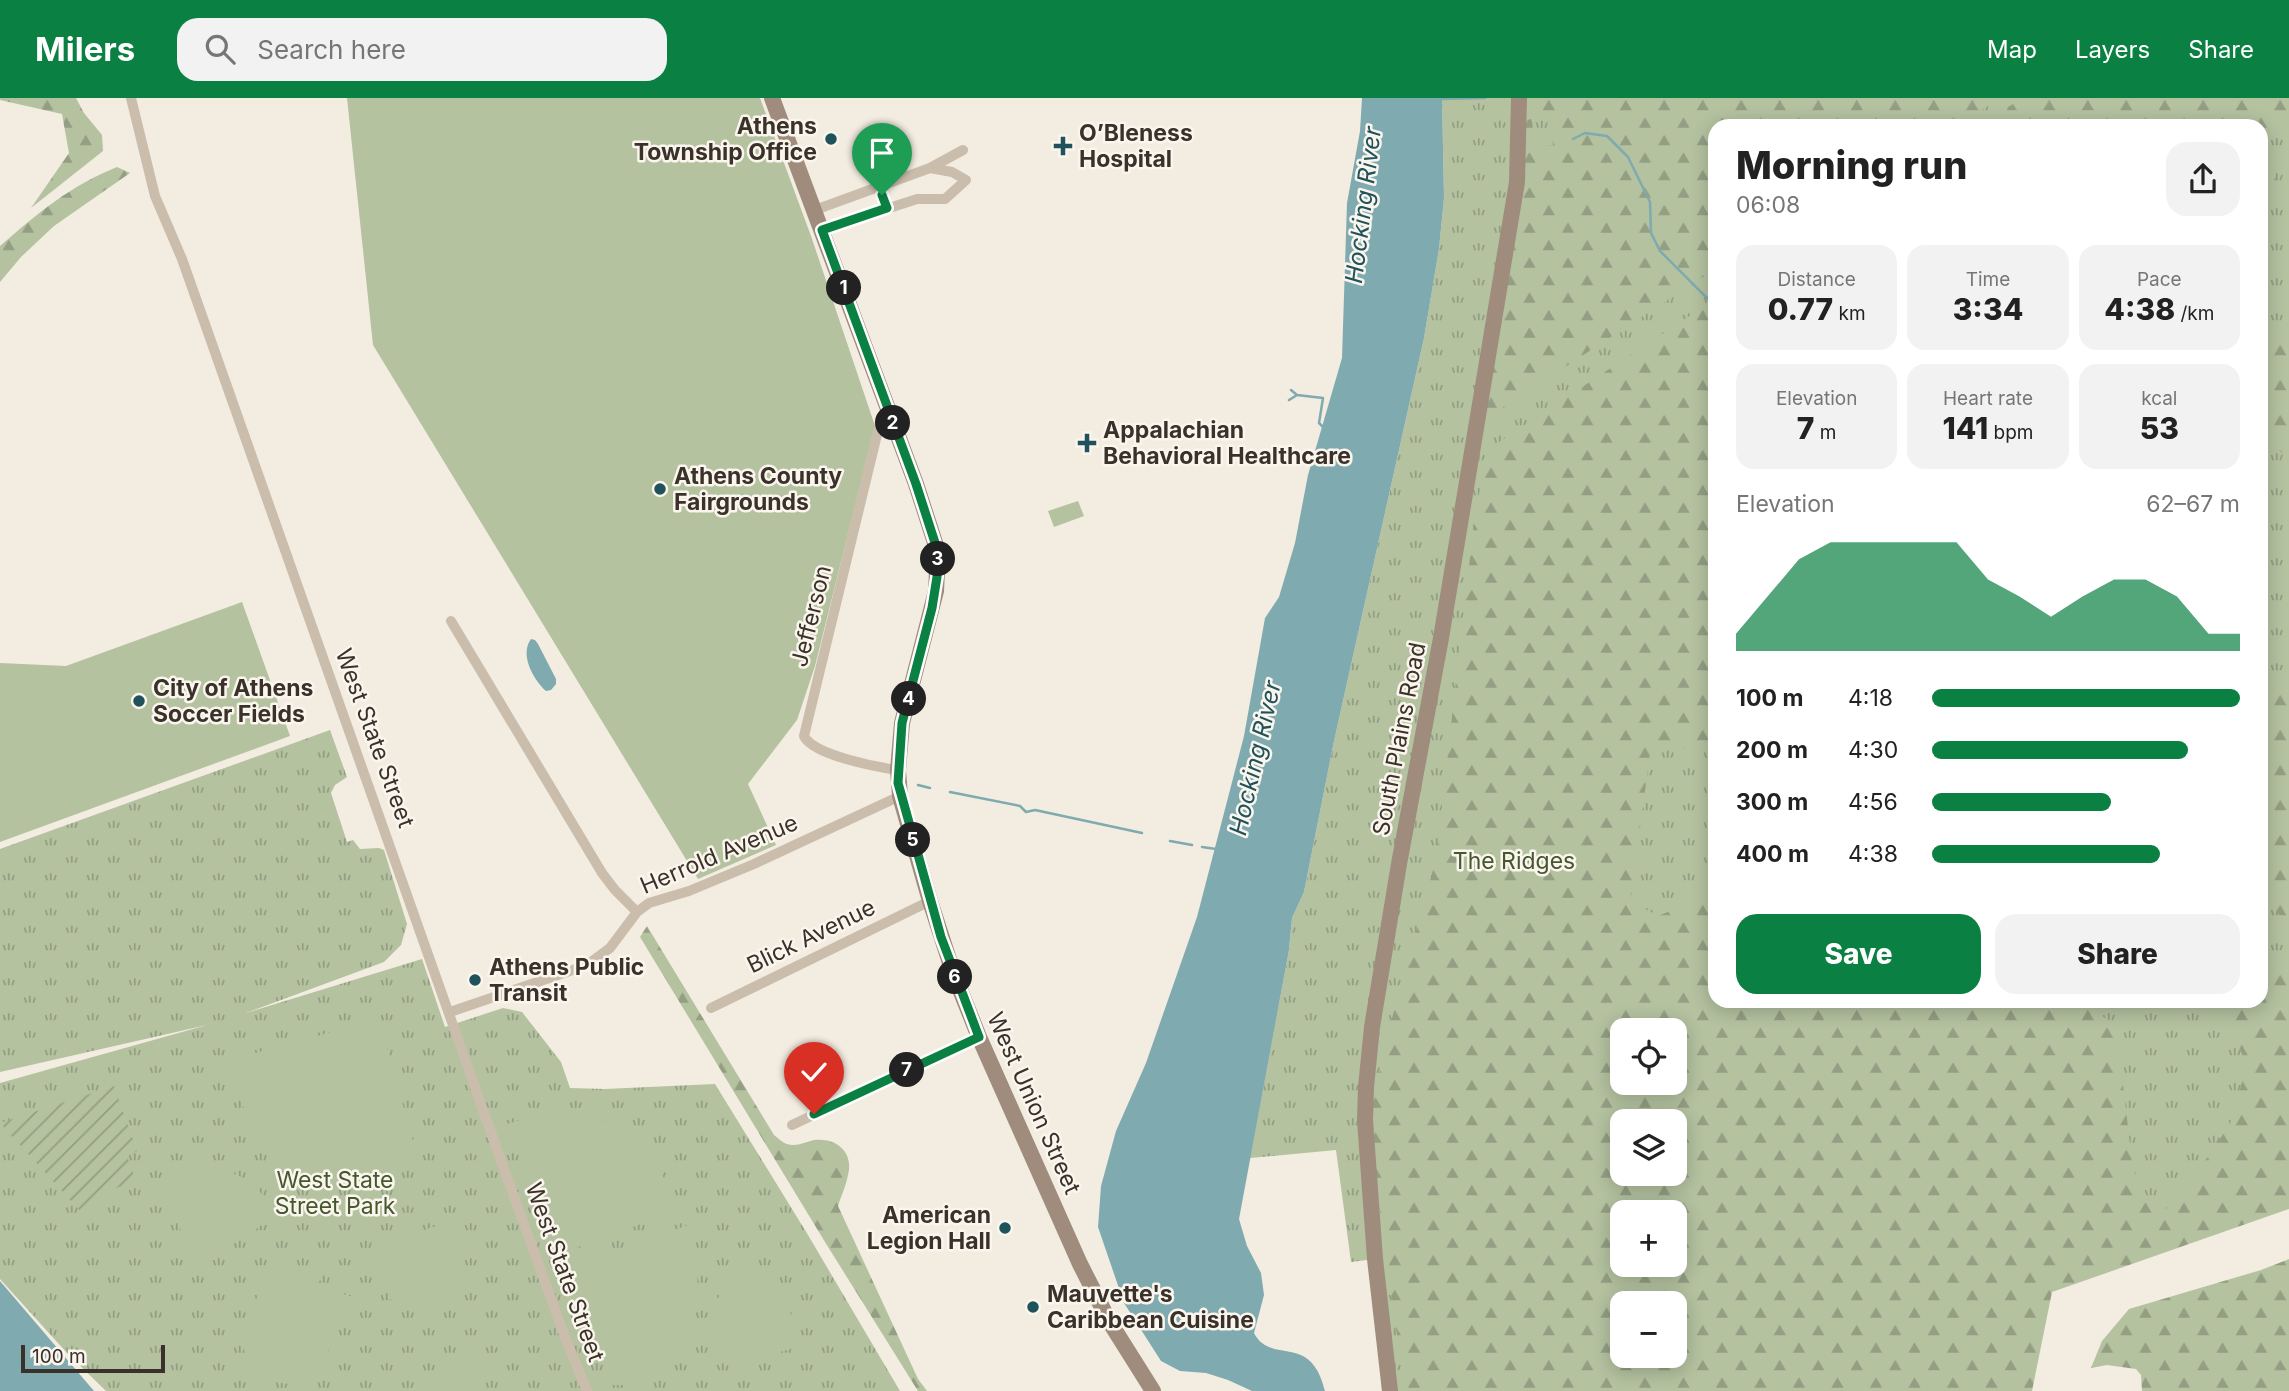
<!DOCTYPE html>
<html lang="en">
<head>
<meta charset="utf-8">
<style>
  :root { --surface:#fff; --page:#f2f2f2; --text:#222; --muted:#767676; --accent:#0b8043 }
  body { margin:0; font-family:Inter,sans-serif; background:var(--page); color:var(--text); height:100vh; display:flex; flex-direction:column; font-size:26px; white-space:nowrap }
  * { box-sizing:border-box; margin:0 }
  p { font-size:23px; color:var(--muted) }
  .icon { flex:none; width:38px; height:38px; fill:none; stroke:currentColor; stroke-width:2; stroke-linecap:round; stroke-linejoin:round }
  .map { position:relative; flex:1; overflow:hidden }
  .drawer { position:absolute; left:1708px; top:21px; width:560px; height:889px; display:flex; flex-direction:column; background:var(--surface); border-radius:21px; box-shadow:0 4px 18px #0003 }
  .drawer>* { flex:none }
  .fabs { position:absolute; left:1610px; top:920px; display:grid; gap:14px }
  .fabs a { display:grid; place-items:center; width:77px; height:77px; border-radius:14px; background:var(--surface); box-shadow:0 4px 18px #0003; font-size:35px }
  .scale { position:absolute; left:21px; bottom:18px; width:144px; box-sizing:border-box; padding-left:7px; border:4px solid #3a312b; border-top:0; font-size:19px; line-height:24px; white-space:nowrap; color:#3a312b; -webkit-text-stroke:5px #faf5ed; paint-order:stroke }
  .pin { position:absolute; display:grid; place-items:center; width:60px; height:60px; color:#fff; margin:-72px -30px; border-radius:50% 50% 50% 0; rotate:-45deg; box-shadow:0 0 7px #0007 }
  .pin .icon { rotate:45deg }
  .km { position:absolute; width:35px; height:35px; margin:-18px; border-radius:50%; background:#222; color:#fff; font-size:19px; line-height:35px; text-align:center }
  .round { display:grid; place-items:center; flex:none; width:74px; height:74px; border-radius:21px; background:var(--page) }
  .head { display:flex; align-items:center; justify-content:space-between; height:119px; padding:0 28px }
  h1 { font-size:38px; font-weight:800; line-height:52px }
  .stats { display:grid; grid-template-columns:repeat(3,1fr); gap:10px; height:119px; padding:7px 28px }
  .stats div { display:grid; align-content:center; border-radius:18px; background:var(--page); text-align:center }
  .stats b { font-size:30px; font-weight:800 }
  .stats small { font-size:19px; font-weight:400 }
  .stats p { font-size:19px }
  .chart { height:196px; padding:14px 28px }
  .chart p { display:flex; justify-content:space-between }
  .chart svg { width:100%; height:126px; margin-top:7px; fill:var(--accent); opacity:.7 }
  .cta { display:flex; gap:14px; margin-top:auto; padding:14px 28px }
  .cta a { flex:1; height:80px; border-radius:21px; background:var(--accent); color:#fff; font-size:28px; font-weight:800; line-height:80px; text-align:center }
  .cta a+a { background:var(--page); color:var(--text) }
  ul { padding:0 28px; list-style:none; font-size:23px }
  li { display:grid; grid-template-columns:112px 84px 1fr; align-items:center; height:52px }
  li i { height:18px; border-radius:9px; background:var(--accent) }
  header { display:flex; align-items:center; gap:42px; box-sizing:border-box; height:98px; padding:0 35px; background:var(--accent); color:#fff }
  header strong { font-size:33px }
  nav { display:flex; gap:38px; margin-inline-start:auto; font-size:24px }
  .search { width:490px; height:63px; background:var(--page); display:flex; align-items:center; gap:18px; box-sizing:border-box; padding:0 24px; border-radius:21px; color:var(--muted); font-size:26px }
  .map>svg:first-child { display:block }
</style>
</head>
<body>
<header>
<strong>Milers</strong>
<div class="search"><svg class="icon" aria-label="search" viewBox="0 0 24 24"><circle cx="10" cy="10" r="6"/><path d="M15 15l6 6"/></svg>Search here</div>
<nav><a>Map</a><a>Layers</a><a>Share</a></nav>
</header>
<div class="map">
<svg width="2289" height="1293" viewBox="0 0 2289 1293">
  <defs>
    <pattern id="grass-tufts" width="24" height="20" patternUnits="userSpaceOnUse" patternTransform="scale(1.75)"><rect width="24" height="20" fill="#b4c2a0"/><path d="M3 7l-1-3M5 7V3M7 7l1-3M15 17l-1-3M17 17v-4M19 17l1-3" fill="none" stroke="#939e83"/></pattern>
    <pattern id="forest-firs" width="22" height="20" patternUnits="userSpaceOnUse" patternTransform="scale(1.75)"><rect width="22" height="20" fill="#b4c2a0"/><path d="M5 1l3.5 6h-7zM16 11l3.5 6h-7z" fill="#939e83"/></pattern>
    <pattern id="garden-furrows" width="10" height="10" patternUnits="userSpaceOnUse" patternTransform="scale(1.75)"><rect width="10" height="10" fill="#b4c2a0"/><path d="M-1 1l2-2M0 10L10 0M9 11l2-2" fill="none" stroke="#939e83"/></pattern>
  </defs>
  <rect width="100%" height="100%" fill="#f3ece0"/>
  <path fill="url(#grass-tufts)" fill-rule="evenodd" d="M1442 0H2289V1093L1914 1227 1939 1293H1390L1375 1161 1351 1164 1336 1052 1250 1060 1289 852 1292 820 1304 794 1334 643 1424 240 1439 151 1444 100ZM1715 28H2261V903H1715ZM1622 933H1675V985H1622ZM1622 1024H1675V1076H1622ZM1622 1115H1675V1167H1622ZM1622 1206H1675V1258H1622Z
    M330 632 347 679 335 687 331 695 347 744 353 742 360 751 379 750 384 752 407 826 401 847 384 864 246 915 422 861 445 929 503 910 522 914 561 964 570 990 605 991 715 986 808 1137 900 1293H106L67 1255 0 1181V985L207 927 0 974V751Z"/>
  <path fill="url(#forest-firs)" fill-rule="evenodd" d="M0 0H76L84 15 102 37 103 53 31 110 69 55 62 16 0 2Z
    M1534 0H2001L1957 28H1715V171L1499 312 1480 313 1521 25 1532 20 1534 49 1553 47 1551 20H1542Z
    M2023 0H2289V13L2272 28 2267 55 2278 85 2265 120 2261 122V28H2001L2008 9Z
    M117 69 130 75 54 128 21 159 0 184V148C38 115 70 88 117 69Z
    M1715 201V653L1667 649 1650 656 1630 803 1658 818 1687 806 1715 783V903H2078L2116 927 2133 1072 2158 1119 2186 1091 2230 1026 2247 967 2231 932 2215 911 2219 903H2261V882L2269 883 2289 870V1111L2052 1194 2032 1293H1405L1392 1202 1386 1171 1374 1054V1000L1386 942 1436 761 1476 406 1493 348ZM1622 933H1675V985H1622ZM1622 1024H1675V1076H1622ZM1622 1115H1675V1167H1622ZM1622 1206H1675V1258H1622Z
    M2283 233 2289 236V362L2280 353 2261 344V244Z
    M2289 573V829L2277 814 2261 805V587Z
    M647 828 774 1037C778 1040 783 1045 787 1046 797 1049 805 1044 814 1042 837 1039 854 1055 848 1077 846 1088 841 1098 838 1108L918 1281 927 1293H918L825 1144 640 839Z
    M2289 1161V1293H2142L2141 1277 2136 1271 2107 1267 2091 1270 2102 1243 2129 1211 2261 1172Z"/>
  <path fill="url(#garden-furrows)" d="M114 988 137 1053 127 1058 136 1083 99 1096 101 1104 83 1116 0 1025Z"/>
  <path fill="#b4c2a0" d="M347 0H760L811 138 875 328 815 568 797 622 748 686 776 747 698 781 373 247Z
    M1078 403 1084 418 1054 429 1048 413Z
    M242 504 290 638 0 744V565L66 568Z
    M379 921 417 1057 360 1076 304 1073 267 1046 241 1005 229 962Z
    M559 1013 585 1015 620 1030 653 1057 679 1112 565 1154 556 1150 507 1026 535 1017Z
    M205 1067C241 1074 258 1086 277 1117L207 1164 197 1162 188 1154 163 1078 187 1068Z
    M455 1121 469 1196 416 1209 389 1201 392 1194 360 1155Z
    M688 1127C699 1173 707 1219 677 1260 670 1270 659 1278 650 1287H612L566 1176 571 1169Z
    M274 1163 303 1179 307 1167 323 1174 318 1187 355 1200 318 1274C304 1285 291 1289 274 1283 253 1276 238 1254 244 1232 249 1210 266 1185 274 1163Z
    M770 1173 802 1240V1244L798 1249 728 1268 714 1245 713 1205 739 1178Z
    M474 1256 484 1273 487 1293H427L419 1281Z"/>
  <path fill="#7faab0" d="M1362 0H1442L1444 100 1439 151 1424 240 1334 643 1304 794 1292 820 1289 852 1239 1121 1247 1148 1261 1175 1264 1197 1254 1235C1271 1268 1311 1233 1325 1293H1252L1228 1282 1206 1275 1180 1273 1161 1263 1124 1205 1098 1129 1101 1088 1116 1033 1146 965 1197 819 1244 638 1265 520 1279 499 1295 445 1308 377 1342 260 1347 105 1360 33Z
    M531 541 535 542 538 546 556 581V586L551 592 546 593C534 582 519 557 531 541Z
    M0 1183 94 1293H0Z"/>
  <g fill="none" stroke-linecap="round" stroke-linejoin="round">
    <path stroke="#7faab0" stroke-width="2.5" d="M1439 1 1485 0
      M1573 41 1585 35 1607 38 1628 59 1650 104 1651 135 1660 153 1715 208
      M1291 292 1297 297 1323 300 1319 325 1324 330
      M1289 302 1297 297
      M918 687 930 690
      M950 694 1020 708 1026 714 1035 712 1142 735
      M1170 743 1192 747
      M1202 749 1216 751"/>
    <path stroke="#cbbdac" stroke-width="10" d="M131 0 155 98 182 161 500 1060 565 1239 587 1293
      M815 112 930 70 963 52
      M822 132 917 101H945L966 82 952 74 930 70
      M888 312 881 320 804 638C813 657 876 669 898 672
      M451 523 602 775 615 792 637 814
      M711 910 930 803
      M450 914 587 867 610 850 637 814 649 805 689 793 754 766 900 698
      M792 1027 979 939"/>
    <path stroke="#9f8c7d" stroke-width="16" d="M772 0 916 386 938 454 936 493 902 625 898 672 900 698 930 803 953 874 979 939 1080 1166 1109 1223 1153 1293
      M1390 1293 1375 1161 1365 1022 1366 989 1372 929 1399 766 1441 540 1517 84 1519 0"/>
  </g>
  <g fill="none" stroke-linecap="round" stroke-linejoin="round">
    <defs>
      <path id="route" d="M814 1016 979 939 941 839 898 685 902 625 932 510 937 479 938 454 916 386 822 132 887 110 882 97"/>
    </defs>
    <use href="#route" stroke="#fff" stroke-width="14"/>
    <use href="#route" stroke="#0b8043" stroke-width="9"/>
  </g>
  <g fill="#20525b" stroke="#faf5ed" stroke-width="2.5">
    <circle cx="831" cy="41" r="7"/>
    <path d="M1059.5 37.5h7v7h7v7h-7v7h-7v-7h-7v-7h7z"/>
    <path d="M1083.5 334.5h7v7h7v7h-7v7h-7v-7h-7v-7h7z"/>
    <circle cx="660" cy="391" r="7"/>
    <circle cx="139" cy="603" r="7"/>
    <circle cx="475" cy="882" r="7"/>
    <circle cx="1005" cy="1130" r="7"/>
    <circle cx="1033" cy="1209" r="7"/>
  </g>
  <g text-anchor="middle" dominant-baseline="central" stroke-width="5" stroke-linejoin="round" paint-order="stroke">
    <g font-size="23" font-weight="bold" fill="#3a312b" stroke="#faf5ed" text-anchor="start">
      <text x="817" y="28" text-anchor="end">Athens<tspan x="817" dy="26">Township Office</tspan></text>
      <text x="1079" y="35">O’Bleness<tspan x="1079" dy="26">Hospital</tspan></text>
      <text x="1103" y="332">Appalachian<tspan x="1103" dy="26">Behavioral Healthcare</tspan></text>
      <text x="674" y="378">Athens County<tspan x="674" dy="26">Fairgrounds</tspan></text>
      <text x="153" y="590">City of Athens<tspan x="153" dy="26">Soccer Fields</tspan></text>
      <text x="489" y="869">Athens Public<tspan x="489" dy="26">Transit</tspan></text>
      <text x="991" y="1117" text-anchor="end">American<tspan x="991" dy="26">Legion Hall</tspan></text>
      <text x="1047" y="1196">Mauvette's<tspan x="1047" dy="26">Caribbean Cuisine</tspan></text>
    </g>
    <g font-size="23" fill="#3a312b" stroke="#faf5ed">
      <text transform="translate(811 518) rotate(-76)">Jefferson</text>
      <text transform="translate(375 640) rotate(70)">West State Street</text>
      <text transform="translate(1399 641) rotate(-79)">South Plains Road</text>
      <text transform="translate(719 756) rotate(-23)">Herrold Avenue</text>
      <text transform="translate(811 838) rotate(-26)">Blick Avenue</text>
      <text transform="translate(1034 1005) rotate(66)">West Union Street</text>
      <text transform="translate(565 1174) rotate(70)">West State Street</text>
    </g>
    <g font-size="23" fill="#45582e" stroke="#faf5ed">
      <text x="1514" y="763">The Ridges</text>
      <text x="335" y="1082">West State<tspan x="335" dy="26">Street Park</tspan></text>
    </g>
    <g font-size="24" font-style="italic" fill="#20525b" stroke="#faf5ed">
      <text transform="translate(1363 107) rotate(-83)">Hocking River</text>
      <text transform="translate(1255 660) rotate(-77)">Hocking River</text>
    </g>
  </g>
</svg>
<div class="fabs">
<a><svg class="icon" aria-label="locate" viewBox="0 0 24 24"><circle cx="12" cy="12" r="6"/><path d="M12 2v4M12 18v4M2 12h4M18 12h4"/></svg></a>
<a><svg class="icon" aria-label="layers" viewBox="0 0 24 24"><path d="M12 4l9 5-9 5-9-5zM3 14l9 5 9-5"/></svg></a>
<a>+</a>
<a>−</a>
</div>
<div class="scale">100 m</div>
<div class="pin" style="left:882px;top:97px;background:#1e9e55"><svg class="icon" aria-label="arrive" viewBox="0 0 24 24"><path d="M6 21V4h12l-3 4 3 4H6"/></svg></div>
<div class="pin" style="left:814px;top:1016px;background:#d93025"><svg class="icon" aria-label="check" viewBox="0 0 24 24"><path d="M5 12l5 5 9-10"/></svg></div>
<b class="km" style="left:844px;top:190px">1</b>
<b class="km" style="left:893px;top:325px">2</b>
<b class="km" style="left:938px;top:461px">3</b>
<b class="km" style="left:909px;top:601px">4</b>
<b class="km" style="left:913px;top:742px">5</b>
<b class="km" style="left:955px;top:879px">6</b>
<b class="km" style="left:907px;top:972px">7</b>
<section class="drawer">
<div class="head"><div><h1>Morning run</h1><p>06:08</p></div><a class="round"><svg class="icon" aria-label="share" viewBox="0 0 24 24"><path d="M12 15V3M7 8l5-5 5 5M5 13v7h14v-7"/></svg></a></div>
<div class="stats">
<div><p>Distance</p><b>0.77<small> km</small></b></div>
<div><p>Time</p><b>3:34</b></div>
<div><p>Pace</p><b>4:38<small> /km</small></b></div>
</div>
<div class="stats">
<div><p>Elevation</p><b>7<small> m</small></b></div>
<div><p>Heart rate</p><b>141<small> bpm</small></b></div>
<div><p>kcal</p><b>53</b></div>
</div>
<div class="chart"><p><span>Elevation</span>62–67 m</p>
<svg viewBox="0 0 160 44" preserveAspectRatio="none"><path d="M0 44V38L10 25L20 12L30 6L40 6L50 6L60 6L70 6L80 19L90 25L100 32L110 25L120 19L130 19L140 25L150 38L160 38V44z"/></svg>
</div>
<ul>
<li><b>100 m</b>4:18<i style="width:100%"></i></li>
<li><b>200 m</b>4:30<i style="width:83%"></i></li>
<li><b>300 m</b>4:56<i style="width:58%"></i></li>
<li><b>400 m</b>4:38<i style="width:74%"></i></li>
</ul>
<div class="cta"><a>Save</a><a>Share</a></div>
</section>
</div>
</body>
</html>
